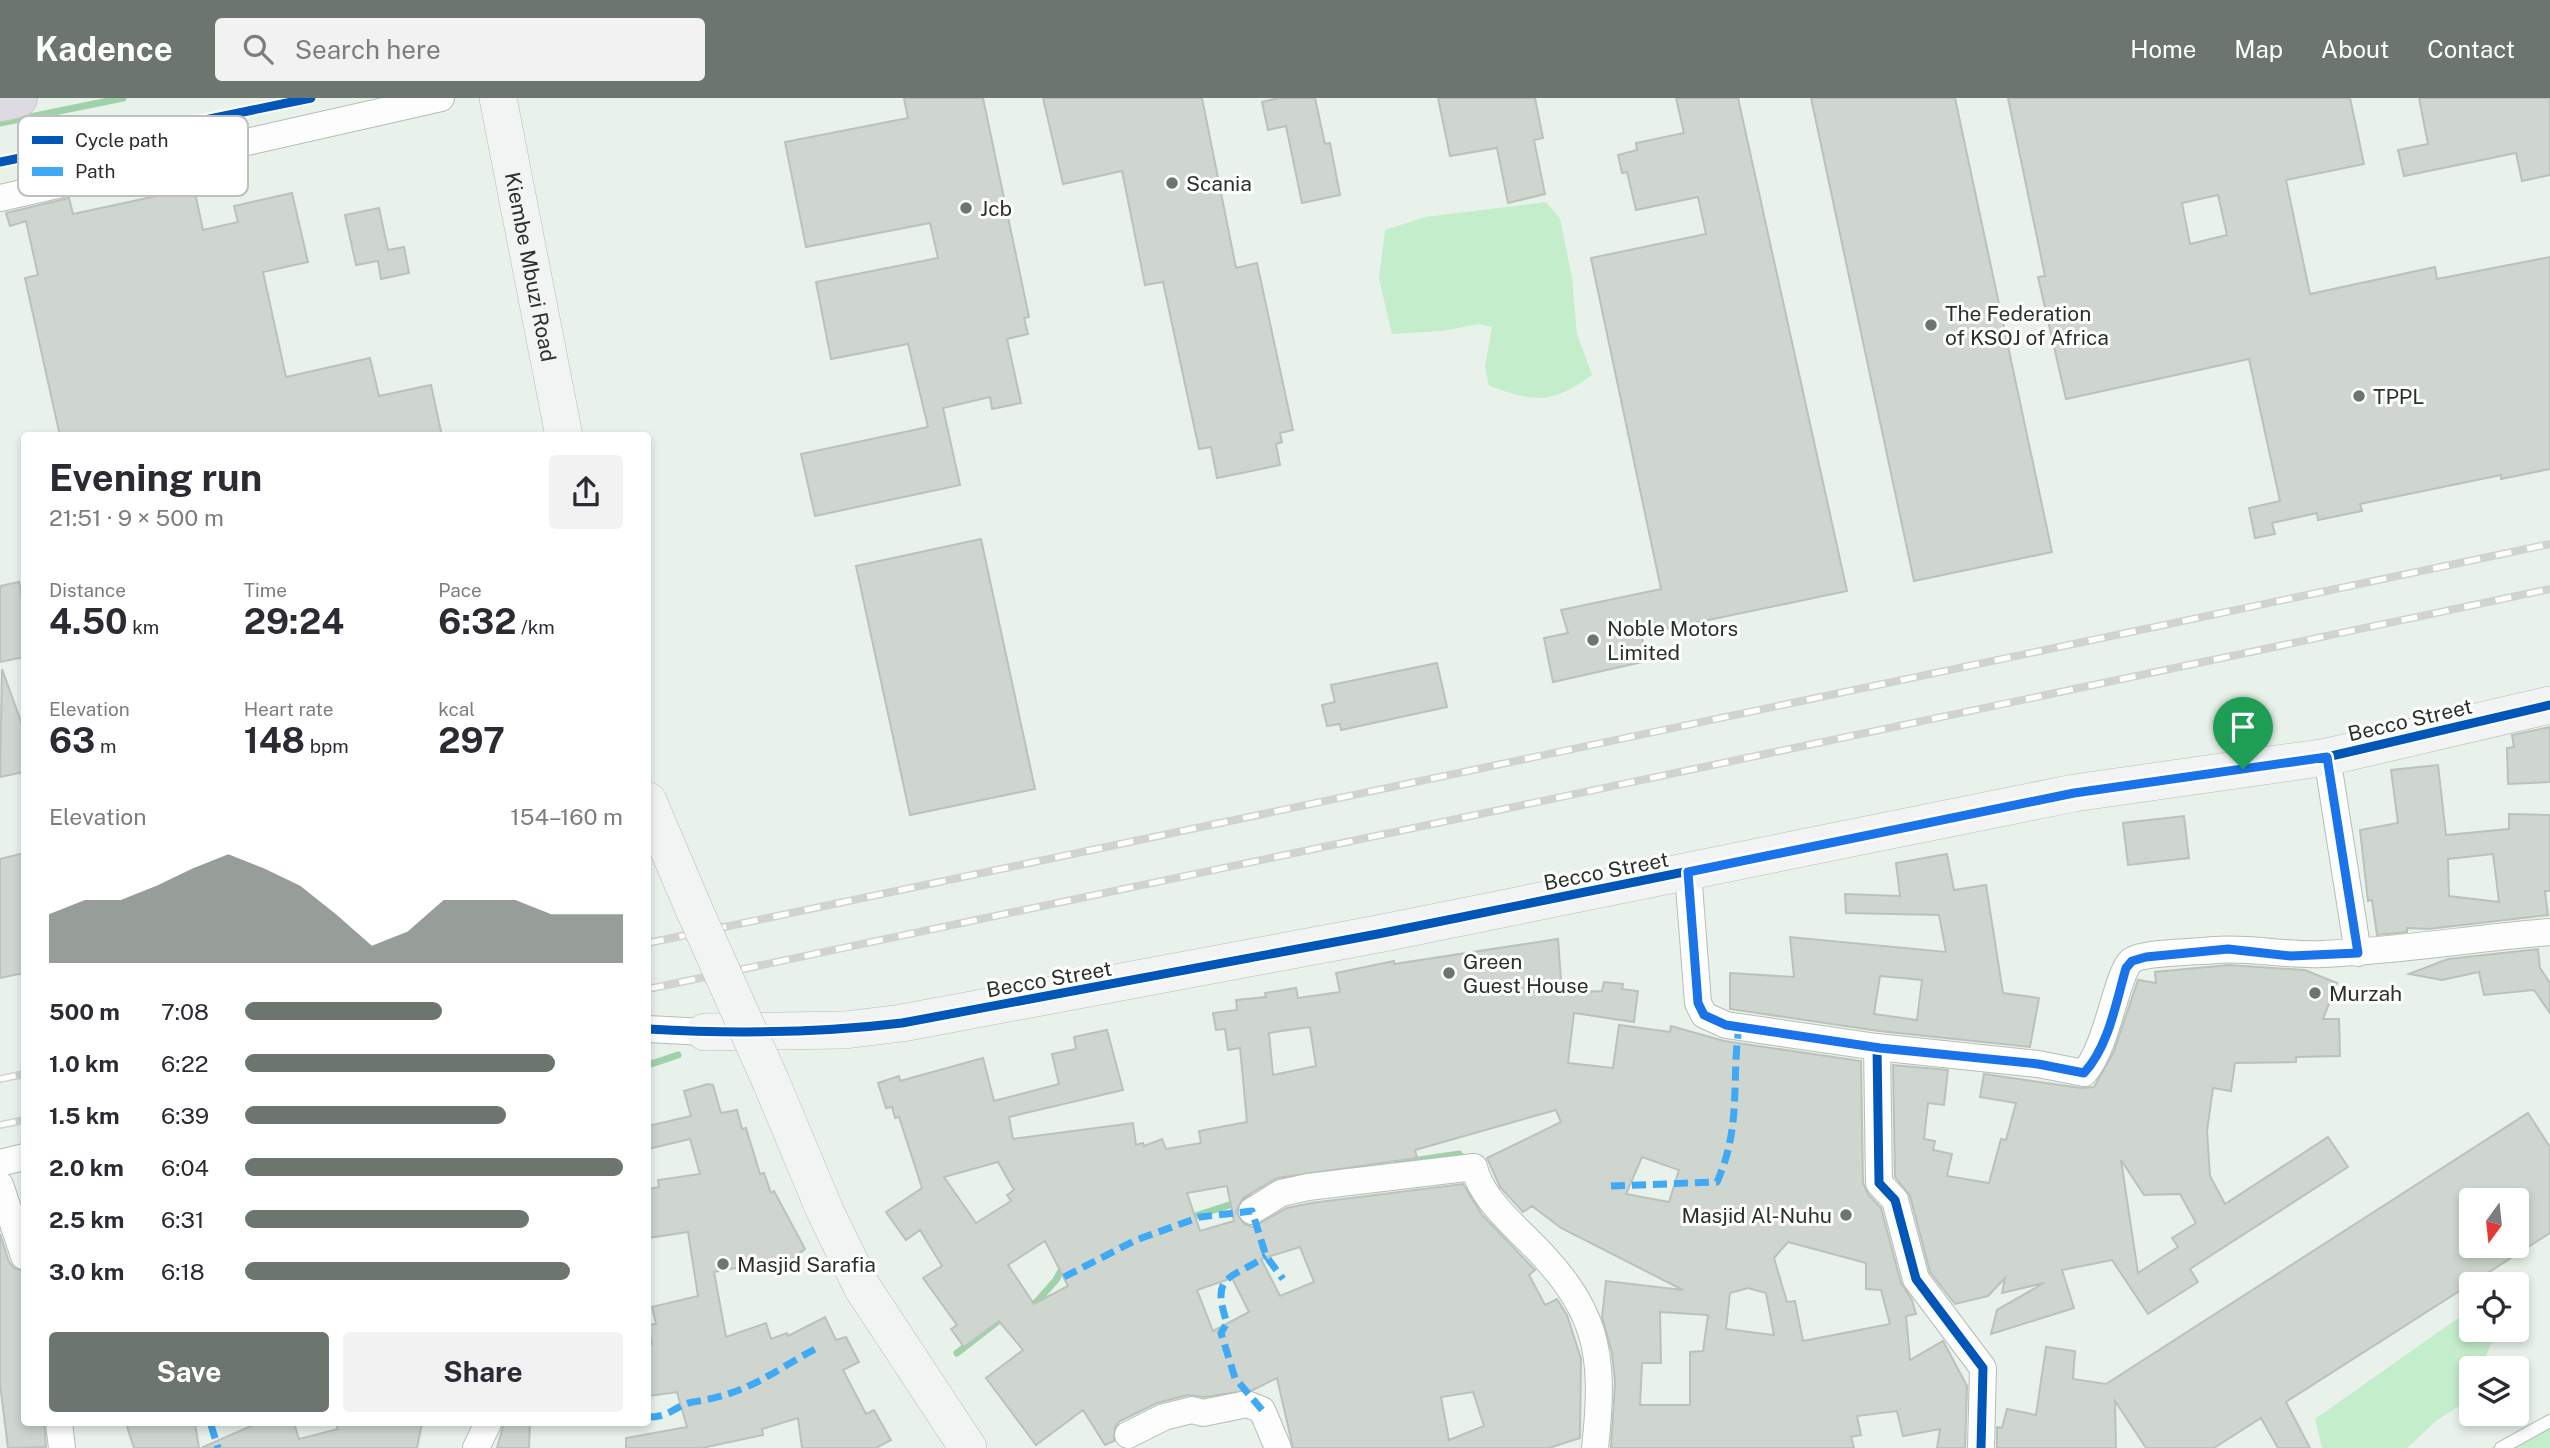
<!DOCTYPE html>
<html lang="en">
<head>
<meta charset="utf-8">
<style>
  :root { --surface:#fff; --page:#f2f2f3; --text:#2b2b33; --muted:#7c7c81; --accent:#6c756e }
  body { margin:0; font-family:"Public Sans",sans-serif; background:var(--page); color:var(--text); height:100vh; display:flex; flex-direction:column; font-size:26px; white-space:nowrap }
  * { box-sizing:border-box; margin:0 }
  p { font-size:23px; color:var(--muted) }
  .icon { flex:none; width:38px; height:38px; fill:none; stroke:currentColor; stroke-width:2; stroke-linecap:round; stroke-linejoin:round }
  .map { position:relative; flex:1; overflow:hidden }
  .side { position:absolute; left:21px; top:334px; width:630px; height:994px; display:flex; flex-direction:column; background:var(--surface); border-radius:7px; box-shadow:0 4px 10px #0003 }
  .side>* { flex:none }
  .needle { width:46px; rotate:195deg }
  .buttons { position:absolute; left:2459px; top:1090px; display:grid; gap:14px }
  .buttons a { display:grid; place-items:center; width:70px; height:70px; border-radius:7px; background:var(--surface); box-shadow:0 4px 10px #0003; font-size:35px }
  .pin { position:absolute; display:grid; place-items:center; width:60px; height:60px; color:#fff; margin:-72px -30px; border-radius:50% 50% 50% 0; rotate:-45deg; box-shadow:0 0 7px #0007 }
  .pin .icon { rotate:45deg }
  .round { display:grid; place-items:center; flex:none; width:74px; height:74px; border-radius:7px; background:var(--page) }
  .summary { display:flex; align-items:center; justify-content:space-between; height:119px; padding:0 28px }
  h1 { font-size:38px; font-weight:700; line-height:52px }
  .metrics { display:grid; grid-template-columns:repeat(3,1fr); gap:10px; height:119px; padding:7px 28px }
  .metrics div { display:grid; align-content:center }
  .metrics b { font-size:35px; font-weight:700 }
  .metrics small { font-size:19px; font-weight:400 }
  .metrics p { font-size:19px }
  .chart { height:196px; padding:14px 28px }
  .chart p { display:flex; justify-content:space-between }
  .chart svg { width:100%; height:126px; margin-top:7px; fill:var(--accent); opacity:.7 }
  .cta { display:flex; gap:14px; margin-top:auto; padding:14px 28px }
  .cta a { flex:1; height:80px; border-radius:7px; background:var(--accent); color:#fff; font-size:28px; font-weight:700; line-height:80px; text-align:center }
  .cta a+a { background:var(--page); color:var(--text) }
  ul { padding:0 28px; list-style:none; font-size:23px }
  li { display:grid; grid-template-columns:112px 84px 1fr; align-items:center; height:52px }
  li i { height:18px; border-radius:9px; background:var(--accent) }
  header { display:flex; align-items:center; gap:42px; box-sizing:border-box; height:98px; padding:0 35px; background:var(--accent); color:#fff }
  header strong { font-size:33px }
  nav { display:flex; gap:38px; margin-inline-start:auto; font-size:24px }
  .search { width:490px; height:63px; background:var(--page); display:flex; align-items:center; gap:18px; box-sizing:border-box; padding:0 24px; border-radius:7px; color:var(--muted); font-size:26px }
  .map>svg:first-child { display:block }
</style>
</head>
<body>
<header>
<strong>Kadence</strong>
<div class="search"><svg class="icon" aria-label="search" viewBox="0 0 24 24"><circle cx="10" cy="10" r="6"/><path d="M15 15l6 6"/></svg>Search here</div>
<nav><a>Home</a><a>Map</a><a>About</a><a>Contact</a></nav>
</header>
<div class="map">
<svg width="2550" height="1350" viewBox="0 0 2550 1350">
  <rect width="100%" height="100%" fill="#e8f2ea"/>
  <path fill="#c4edcc" d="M1546 104 1560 120 1572 180 1577 236 1592 277C1550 307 1536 304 1489 288L1485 268 1492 229 1479 226 1441 233 1392 236 1379 181 1385 132 1425 119Z
    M2471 1211V1232H2497L2481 1270H2471V1294L2467 1303 2437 1322 2407 1350H2322L2315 1321Z
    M2546 1319 2550 1320V1350H2491Z"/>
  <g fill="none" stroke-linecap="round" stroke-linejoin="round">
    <path stroke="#a0d2aa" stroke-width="7" d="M0 25 123 0
      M648 967 678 957
      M1399 1065 1459 1056 1466 1064
      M1186 1121 1251 1100
      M1031 1210 1056 1182 1064 1167
      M957 1255 997 1224"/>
  </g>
  <path fill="#ced6cf" stroke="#bac2bb" stroke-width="2" fill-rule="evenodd" d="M904 0H983L1029 219 1024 220 1028 236 1007 241 1021 305 992 311 990 299 943 310 960 387 815 418 801 356 928 329 908 246 831 261 816 184 938 160 930 125 806 149 785 44 908 20Z
    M1043 0H1202L1236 170 1257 165 1293 332 1280 335 1282 344 1276 346 1280 367 1217 380 1211 349 1199 351 1163 184 1145 187 1122 73 1063 86Z
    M1279 0H1315L1325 46 1330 45 1340 97 1302 105 1286 28 1268 32 1262 4Z
    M1438 0H1535L1543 40 1534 42 1545 96 1508 105 1497 50 1450 58Z
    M1676 0H1738L1847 493 1641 536 1647 563 1553 584 1544 540 1568 535 1561 512 1661 491 1591 160 1706 136 1698 99 1636 112 1627 74 1622 75 1618 57 1637 52 1636 45 1684 35Z
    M1811 0H1955L2052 454 1914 483Z
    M2008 0H2350L2364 66 2286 82 2310 196 2435 169 2437 181 2550 159V371L2501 381V377L2360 406 2362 413 2318 422 2317 415 2272 425 2275 436 2255 440 2249 410 2280 403 2249 261 2066 301 2038 179 2045 178ZM2218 97 2227 137 2190 146 2182 105Z
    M2419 0H2550V77L2522 83 2516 55 2404 78 2398 52 2428 46Z
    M194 90 203 132 238 124 234 108 292 95 308 164 263 174 286 279 370 260 379 298 431 287 442 338H60L25 180 38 177 26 123 10 128 6 115 69 100 73 116Z
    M379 110 388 152 404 149 409 175 381 181 378 163 356 167 345 117Z
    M981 441 1035 691 910 717 856 468Z
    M19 484 24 512V559L0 564V488Z
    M1437 565 1447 609 1341 632 1340 626 1327 628 1322 607 1335 604 1331 587Z
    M2 571 24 632V674L0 679Z
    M2550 629V684L2508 686 2507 650 2514 649 2512 637Z
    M2438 667 2446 737 2509 731V716L2550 717V793H2545L2548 817 2428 831 2407 830V834L2377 837 2372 802 2368 803 2360 732 2398 725 2391 672ZM2493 756 2499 804 2449 798 2448 761Z
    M2184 718 2189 760 2128 767 2123 725Z
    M24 755V875L0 880V761Z
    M1947 756 1954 792 1986 787 2003 895 2039 900 2030 949 1879 933 1730 911V875L1794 879 1790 839 1946 854 1939 817 1846 815 1845 796 1900 798 1896 765ZM1880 878 1922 882 1917 922 1874 916Z
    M1558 841 1562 895 1602 893 1604 884 1623 886 1622 891 1638 893 1634 924 1574 915 1568 965 1613 970 1619 927 1670 934 1671 928 1724 943 1861 963 1863 1085 1868 1096 1881 1110 1901 1185 1912 1202 1916 1216 1906 1218 1910 1262 1943 1243 1967 1288 1965 1350H1937L1940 1331 1903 1338 1897 1313 1857 1318 1861 1337 1851 1339 1854 1350H1611L1615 1284 1612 1255 1602 1219 1606 1183 1683 1192 1561 1130 1532 1108 1523 1114 1500 1089 1487 1060 1561 1024 1556 1012 1415 1052 1417 1060 1277 1080 1243 1100 1236 1114 1244 1126 1253 1129 1287 1110 1311 1105 1463 1086 1482 1117 1535 1172 1529 1177 1545 1207 1557 1201 1567 1217 1581 1261 1580 1340 1549 1350H1293L1277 1280 1253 1292 1204 1299 1188 1297 1157 1305 1120 1323 1115 1329 1114 1343 1105 1347 1083 1312 1036 1347 986 1280 1023 1252 999 1223 964 1249 951 1231 957 1227 923 1180 942 1168 920 1132 906 1142 886 1114 922 1090 899 1019 895 1020 892 1009 886 1010 878 985 899 978 900 983 983 960 994 1003 1059 986 1052 956 1076 951 1074 939 1107 932 1123 992 1009 1019 1013 1041 1133 1025 1136 1047 1143 1045 1144 1048 1162 1041 1166 1051 1201 1045 1199 1033 1247 1024 1240 950 1228 952 1225 931 1216 932 1213 915 1237 912 1236 902 1266 899 1265 895 1296 890 1298 900 1340 894 1336 875 1394 863V866ZM1310 929 1316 968 1273 977 1269 935ZM1642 1059 1679 1072 1669 1104 1626 1096ZM998 1064 1014 1092 1007 1097 1011 1103 976 1125 944 1079ZM1227 1088 1234 1123 1200 1133 1187 1095ZM1045 1143 1068 1188 1034 1206 1008 1167ZM1788 1144 1866 1165V1191L1881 1192 1890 1226 1803 1243 1795 1203 1787 1204 1774 1160ZM1300 1149 1314 1184 1280 1198 1261 1161ZM1232 1180 1249 1214 1213 1233 1197 1192ZM1748 1190 1766 1195 1774 1237 1726 1231 1730 1195ZM1660 1214 1708 1217 1703 1253 1690 1254V1307H1640L1642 1265H1661ZM1473 1294 1484 1328 1449 1342 1441 1299Z
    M2538 851 2540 870 2550 885V915L2534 892 2484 897 2479 874 2442 882 2409 876 2448 861Z
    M2229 867 2305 872 2337 885 2323 921H2339L2340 958 2296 959V964L2235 965 2231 993 2213 990 2207 1033 2210 1078 2225 1106 2328 1039 2348 1069 2190 1171 2198 1184 2148 1216 2112 1162 2062 1172 2074 1210 1991 1236 1997 1212 2044 1185 2002 1195 2005 1180 1988 1198 1955 1206 1930 1174 1910 1098 1895 1079 1893 967 1948 972 1944 1007 1928 1005 1924 1041 1935 1043 1933 1052 1952 1056 1947 1078 1989 1085 2001 1041 2006 1042 2016 1005 1980 999 1984 976 2081 990 2094 989 2114 953 2138 882 2156 885 2155 874ZM2121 1062 2144 1097 2180 1096 2196 1125 2172 1140 2178 1149 2138 1175Z
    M708 986 713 987 721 1015 737 1012 742 1031 746 1030 760 1076 764 1075 771 1095 774 1093 805 1151 794 1160 714 1174 726 1239 766 1225 771 1241 787 1235 788 1238 825 1219 836 1242 846 1239 859 1264 843 1272 866 1316 874 1312 891 1342 876 1350H802L798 1320 762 1331 763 1337 702 1350H626V1340L687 1329 677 1294 648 1298V1248L652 1246 648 1227 656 1226 652 1209 698 1198 688 1134 648 1140V1091L659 1089 658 1082 700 1076 690 1041 648 1051V1028L691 1018 684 993Z
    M2528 1015 2550 1049V1135L2286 1304 2310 1350H2278L2261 1320 2214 1350H2146L2115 1303 2116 1350H1997V1329L2002 1330 2007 1311 2036 1317 2046 1249 2075 1253 2073 1281 2106 1286ZM2471 1102H2516V1148H2471Z
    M0 1136 9 1164 14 1170 24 1173V1325H44L46 1349 8 1350 0 1286Z
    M126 1325H195L199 1350H134Z
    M258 1325H294L299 1341 338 1331 335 1325H422L417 1350H201Z
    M504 1325H530L529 1350H497Z"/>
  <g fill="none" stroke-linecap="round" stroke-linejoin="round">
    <defs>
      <path id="lane" d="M2501 1350 2550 1323"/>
      <path id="street" d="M0 100 441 0
        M2327 659 2358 855
        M1688 774 1698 905 1704 917 1726 927 1877 949 1879 1085 1895 1102 1916 1181 1983 1270 1981 1350
        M648 931 705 934
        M1877 949 2038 966 2084 975C2108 948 2116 877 2131 863 2142 854 2199 854 2215 852 2251 849 2286 858 2322 856 2398 853 2474 840 2550 834
        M0 1065 24 1059
        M0 1087 24 1158
        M1252 1113 1281 1095 1308 1089 1474 1069C1480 1096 1505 1119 1524 1138 1597 1209 1606 1251 1595 1350
        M59 1325 62 1350
        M1128 1337 1164 1319 1192 1312 1203 1315 1247 1306 1262 1312 1278 1350
        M476 1350 488 1325"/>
      <g id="secondary">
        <path id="s1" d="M498 0 564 338"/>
        <path d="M648 703 693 809"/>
        <path d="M705 934 845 932 902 925 1383 835 2074 695 2327 659 2550 607"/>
        <path d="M771 984 825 1113 862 1189 968 1350"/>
      </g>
      <path id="highway" d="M0 4 18 0"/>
    </defs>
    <use href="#lane" stroke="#b5bdb7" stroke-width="14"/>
    <use href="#street" stroke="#b5bdb7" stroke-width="28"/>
    <use href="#secondary" stroke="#b5bdb7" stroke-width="38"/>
    <use href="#highway" stroke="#c8cdc9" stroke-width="40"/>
    <use href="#lane" stroke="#fcfdfc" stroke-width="12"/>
    <use href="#street" stroke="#fcfdfc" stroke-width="26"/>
    <use href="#secondary" stroke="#f2f3f3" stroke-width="37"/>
    <use href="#highway" stroke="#dedae1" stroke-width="38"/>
    <defs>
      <path id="rail" d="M648 845 2550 446
        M648 891 2550 491
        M0 981 24 976
        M0 1027 24 1022"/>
    </defs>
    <use href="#rail" stroke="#d0d3d0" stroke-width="8"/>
    <use href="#rail" stroke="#fefefe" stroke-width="5" stroke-dasharray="16" stroke-linecap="butt"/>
    <defs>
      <path id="secondary-bridge" d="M693 809 771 984"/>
    </defs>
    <use href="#secondary-bridge" stroke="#b5bdb7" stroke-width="38" stroke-linecap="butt"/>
    <use href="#secondary-bridge" stroke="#f2f3f3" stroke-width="37"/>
    <path stroke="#3fa9f5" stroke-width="7" stroke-dasharray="14 7" stroke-linecap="butt" d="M1611 1088 1717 1084C1742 1028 1731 985 1739 929
      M1064 1179 1136 1142 1200 1119 1252 1113 1266 1158 1283 1181
      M1262 1312 1235 1280 1221 1235 1227 1225C1210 1175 1231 1182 1266 1158
      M648 1319C672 1319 675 1307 693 1304 752 1295 772 1273 821 1248
      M211 1327 218 1350"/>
    <defs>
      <path id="cycleway" d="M0 64 311 0
        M1688 774 1698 905 1704 917 1726 927 1877 949 1879 1085 1895 1102 1916 1181 1983 1270 1981 1350
        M648 931C732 936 818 935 902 925L1383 835 2074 695 2327 659 2550 607"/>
    </defs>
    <use href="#cycleway" stroke="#fefefe" stroke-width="13"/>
    <use href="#cycleway" stroke="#0057b8" stroke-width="9"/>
  </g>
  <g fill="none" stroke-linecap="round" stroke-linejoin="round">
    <defs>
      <path id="route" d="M2327 659 2358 855 2291 858 2228 851 2146 859 2132 863 2126 870C2116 904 2109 948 2084 975L2038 966 1880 950 1726 927 1704 917 1698 905 1688 774 2074 695Z"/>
    </defs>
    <use href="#route" stroke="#fff" stroke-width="14"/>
    <use href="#route" stroke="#1a73e8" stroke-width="9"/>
  </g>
  <g fill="#6c756e" stroke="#fefefe" stroke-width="2.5">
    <circle cx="1172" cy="85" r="7"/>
    <circle cx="966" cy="110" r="7"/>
    <circle cx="1931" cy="227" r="7"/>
    <circle cx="2359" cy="298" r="7"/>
    <circle cx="1593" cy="542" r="7"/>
    <circle cx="1449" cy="875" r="7"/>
    <circle cx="2315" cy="895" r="7"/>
    <circle cx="1846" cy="1117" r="7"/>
    <circle cx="723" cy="1166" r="7"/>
  </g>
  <g text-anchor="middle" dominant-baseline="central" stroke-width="6" stroke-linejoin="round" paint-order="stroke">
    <g font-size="21" fill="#2a312b" stroke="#fefefe" text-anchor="start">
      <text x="1186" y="85">Scania</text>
      <text x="980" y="110">Jcb</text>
      <text x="1945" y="215">The Federation<tspan x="1945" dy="24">of KSOJ of Africa</tspan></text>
      <text x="2373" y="298">TPPL</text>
      <text x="1607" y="530">Noble Motors<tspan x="1607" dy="24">Limited</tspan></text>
      <text x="1463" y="863">Green<tspan x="1463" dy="24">Guest House</tspan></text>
      <text x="2329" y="895">Murzah</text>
      <text x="1832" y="1117" text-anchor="end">Masjid Al-Nuhu</text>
      <text x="737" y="1166">Masjid Sarafia</text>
    </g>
    <g font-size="21" fill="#2a312b" stroke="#fefefe">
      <text stroke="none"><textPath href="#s1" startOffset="172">Kiembe Mbuzi Road</textPath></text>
      <text transform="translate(2410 622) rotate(-13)">Becco Street</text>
      <text transform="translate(1606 773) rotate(-11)">Becco Street</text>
      <text transform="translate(1049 881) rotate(-10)">Becco Street</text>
    </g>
  </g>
  <rect x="18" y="18" width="230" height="80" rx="10" fill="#fefefe" stroke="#bec0bf" stroke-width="2"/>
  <rect x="32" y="38" width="31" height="8" fill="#0057b8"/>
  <rect x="32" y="69" width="31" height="9" fill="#3fa9f5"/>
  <g font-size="19" fill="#2a312b">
    <text x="75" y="49">Cycle path</text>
    <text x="75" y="80">Path</text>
  </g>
</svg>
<div class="buttons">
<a><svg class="needle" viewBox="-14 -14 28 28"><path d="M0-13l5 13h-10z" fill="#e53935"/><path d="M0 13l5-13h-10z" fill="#7c7c81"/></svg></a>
<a><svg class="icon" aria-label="locate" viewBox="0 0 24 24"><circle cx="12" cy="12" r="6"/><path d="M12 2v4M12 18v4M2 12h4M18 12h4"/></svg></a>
<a><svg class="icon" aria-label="layers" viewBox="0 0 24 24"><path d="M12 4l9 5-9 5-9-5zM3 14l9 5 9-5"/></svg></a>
</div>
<div class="pin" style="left:2243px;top:671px;background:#1e9e55"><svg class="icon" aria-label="arrive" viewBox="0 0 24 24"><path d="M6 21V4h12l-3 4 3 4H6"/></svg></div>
<section class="side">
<div class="summary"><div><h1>Evening run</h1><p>21:51 · 9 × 500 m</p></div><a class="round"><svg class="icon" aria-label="share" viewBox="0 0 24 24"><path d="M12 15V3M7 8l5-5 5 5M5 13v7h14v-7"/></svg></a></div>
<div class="metrics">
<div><p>Distance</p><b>4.50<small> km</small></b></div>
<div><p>Time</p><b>29:24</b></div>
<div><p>Pace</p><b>6:32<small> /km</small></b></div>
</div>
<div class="metrics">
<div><p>Elevation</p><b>63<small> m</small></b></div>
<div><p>Heart rate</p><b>148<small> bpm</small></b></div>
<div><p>kcal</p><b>297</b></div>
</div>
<div class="chart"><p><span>Elevation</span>154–160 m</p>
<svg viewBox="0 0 160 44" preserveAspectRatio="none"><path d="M0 44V27L10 22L20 22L30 17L40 11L50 6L60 11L70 17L80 27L90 38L100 33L110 22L120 22L130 22L140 27L150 27L160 27V44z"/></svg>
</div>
<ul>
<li><b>500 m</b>7:08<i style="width:52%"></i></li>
<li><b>1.0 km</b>6:22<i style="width:82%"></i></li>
<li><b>1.5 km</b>6:39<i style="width:69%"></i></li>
<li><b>2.0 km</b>6:04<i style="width:100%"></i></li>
<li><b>2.5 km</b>6:31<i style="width:75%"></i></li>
<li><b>3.0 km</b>6:18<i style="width:86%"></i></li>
</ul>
<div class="cta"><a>Save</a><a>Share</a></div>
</section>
</div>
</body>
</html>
